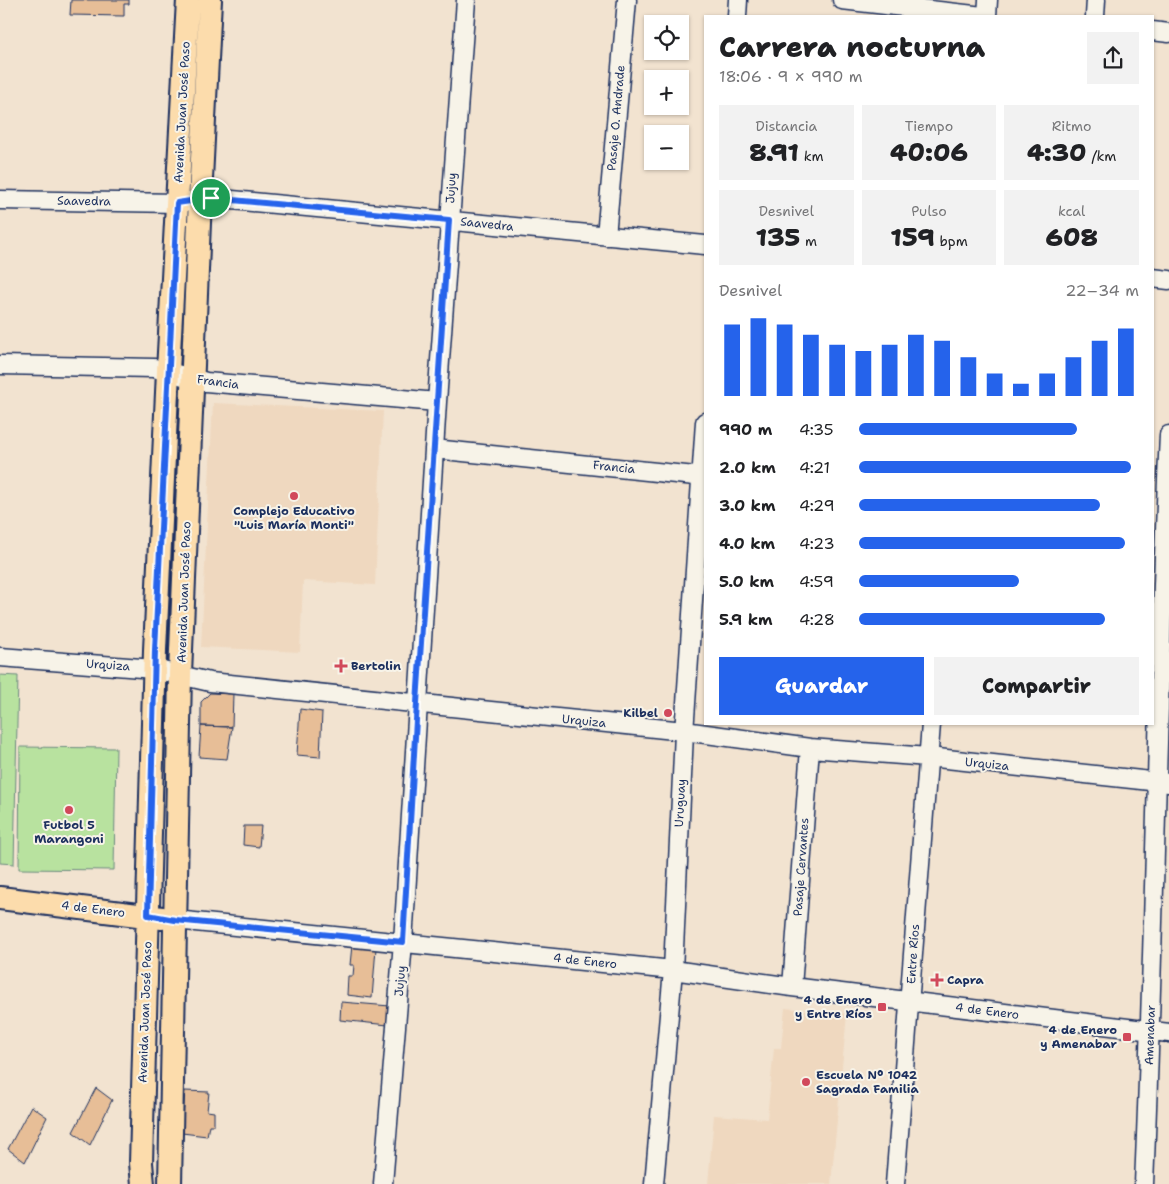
<!DOCTYPE html>
<html lang="es">
<head>
<meta charset="utf-8">
<style>
  :root { --surface:#fff; --page:#f2f2f2; --text:#202124; --muted:#757577; --accent:#2563eb }
  body { margin:0; font-family:"Shantell Sans",sans-serif; background:var(--page); color:var(--text); height:100vh; display:flex; flex-direction:column; font-size:19px; white-space:nowrap }
  * { box-sizing:border-box; margin:0 }
  p { font-size:16px; color:var(--muted) }
  .icon { flex:none; width:28px; height:28px; fill:none; stroke:currentColor; stroke-width:2; stroke-linecap:round; stroke-linejoin:round }
  .map { position:relative; flex:1; overflow:hidden }
  .drawer { position:absolute; left:704px; top:15px; width:450px; height:710px; display:flex; flex-direction:column; background:var(--surface); border-radius:0px; box-shadow:0 1px 4px #0004 }
  .drawer>* { flex:none }
  .fabs { position:absolute; left:644px; top:15px; display:grid; gap:10px }
  .fabs a { display:grid; place-items:center; width:45px; height:45px; border-radius:0px; background:var(--surface); box-shadow:0 1px 4px #0004; font-size:25px }
  .pin { position:absolute; display:grid; place-items:center; width:42px; height:42px; color:#fff; margin:-21px; border:2px solid #fff; border-radius:50%; box-shadow:0 1px 5px #0007 }
  .round { display:grid; place-items:center; flex:none; width:52px; height:52px; border-radius:0px; background:var(--page) }
  .overview { display:flex; align-items:center; justify-content:space-between; height:85px; padding:0 15px }
  h1 { font-size:28px; font-weight:800; line-height:38px }
  .metrics { display:grid; grid-template-columns:repeat(3,1fr); gap:8px; height:85px; padding:5px 15px }
  .metrics div { display:grid; align-content:center; border-radius:0px; background:var(--page); text-align:center }
  .metrics b { font-size:25px; font-weight:800 }
  .metrics small { font-size:14px; font-weight:400 }
  .metrics p { font-size:14px }
  .chart { height:140px; padding:10px 15px }
  .chart p { display:flex; justify-content:space-between }
  .chart svg { width:100%; height:90px; margin-top:5px; stroke:var(--accent); stroke-width:6 }
  .action { display:flex; gap:10px; margin-top:auto; padding:10px 15px }
  .action a { flex:1; height:58px; border-radius:0px; background:var(--accent); color:#fff; font-size:20px; font-weight:800; line-height:58px; text-align:center }
  .action a+a { background:var(--page); color:var(--text) }
  ul { padding:0 15px; list-style:none; font-size:16px }
  li { display:grid; grid-template-columns:80px 60px 1fr; align-items:center; height:38px }
  li i { height:12px; border-radius:6px; background:var(--accent) }
  .map>svg:first-child { display:block }
</style>
</head>
<body>
<div class="map">
<svg width="1169" height="1184" viewBox="0 0 1169 1184">
  <rect width="100%" height="100%" fill="#f2e3d0"/>
  <filter id="ink" filterUnits="userSpaceOnUse"><feTurbulence type="fractalNoise" baseFrequency=".02" numOctaves="2"/><feDisplacementMap in="SourceGraphic" scale="10" xChannelSelector="R" yChannelSelector="G"/><feConvolveMatrix kernelMatrix="1 2 1 2 8 2 1 2 1" color-interpolation-filters="sRGB"/></filter>
  <g filter="url(#ink)">
    <path fill="#efd8bf" d="M213 403 383 411 375 585 303 581 300 652 201 647Z
      M785 1008 847 1014 831 1184H708L714 1115 767 1119 774 1048H781Z"/>
    <path fill="#b8e29f" stroke="#6a887e" d="M0 675 18 676 14 864 0 863Z
      M20 747 116 748 114 870 19 869Z"/>
    <path fill="#e7be97" stroke="#1b2f5e" d="M71 0H129V4H124V16L70 15Z
      M210 693 233 694 232 727 201 726V702Z
      M300 709 322 712 320 757 297 755Z
      M201 726 232 727 227 759 199 757Z
      M244 826H261L259 847 243 845Z
      M352 945 376 948 372 998 347 995 348 976H353L354 965H350Z
      M341 1002 390 1006 388 1025 340 1020Z
      M96 1088 112 1100 90 1145 73 1132Z
      M185 1091 209 1092 207 1111 214 1112V1125H209L207 1136 182 1133Z
      M31 1106 47 1117 25 1162 8 1149Z"/>
    <g fill="none" stroke-linecap="round" stroke-linejoin="round">
      <defs>
        <path id="minor" d="M842 0 983 16
          M737 16 738 0
          M987 16 988 0
          M1095 16 1096 0
          M1152 31 1169 33
          M0 200 177 203 211 198 705 245
          M606 236 627 0
          M1152 278 1169 280
          M0 365 154 368 206 382 437 402
          M434 449 705 477
          M0 657 154 669 210 682 684 731 810 748 928 757 1169 783
          M175 920 673 970 792 987 1169 1033
          M792 987 810 748
          M383 1184 403 942 437 402 466 0
          M654 1184 673 970 684 733 705 422
          M895 1184 931 724
          M1144 1184C1155 934 1157 685 1169 435"/>
        <path id="major" d="M0 898 162 918
          M143 1184 141 1163 155 650 168 371 188 0
          M170 1184 180 674 200 199 210 0"/>
      </defs>
      <use href="#minor" stroke="#1b2f5e" stroke-width="21"/>
      <use href="#major" stroke="#1b2f5e" stroke-width="26"/>
      <use href="#minor" stroke="#f7f3e8" stroke-width="18"/>
      <use href="#major" stroke="#fcdcac" stroke-width="22"/>
    </g>
  </g>
  <g fill="none" stroke-linecap="round" stroke-linejoin="round" filter="url(#ink)">
    <defs>
      <path id="route" d="M211 198 449 220 417 703 403 942 175 920 148 915 155 650 177 203Z"/>
    </defs>
    <use href="#route" stroke="#fff" stroke-width="10"/>
    <use href="#route" stroke="#2563eb" stroke-width="6"/>
  </g>
  <g fill="#d1495b" stroke="#f7f3e8" stroke-width="2">
    <circle cx="294" cy="496" r="5"/>
    <path d="M338.5 658.5h5v5h5v5h-5v5h-5v-5h-5v-5h5z"/>
    <circle cx="668" cy="713" r="5"/>
    <circle cx="69" cy="810" r="5"/>
    <path d="M934.5 972.5h5v5h5v5h-5v5h-5v-5h-5v-5h5z"/>
    <rect x="877" y="1002" width="10" height="10" rx="2.5"/>
    <rect x="1122" y="1032" width="10" height="10" rx="2.5"/>
    <circle cx="806" cy="1082" r="5"/>
  </g>
  <g text-anchor="middle" dominant-baseline="central" stroke-width="4" stroke-linejoin="round" paint-order="stroke">
    <g font-size="12" fill="#1b2f5e" stroke="#f7f3e8">
      <text transform="translate(182 112) rotate(-87)">Avenida Juan José Paso</text>
      <text transform="translate(616 118) rotate(-85)">Pasaje O. Andrade</text>
      <text transform="translate(451 188) rotate(-86)">Jujuy</text>
      <text transform="translate(84 201) rotate(1)">Saavedra</text>
      <text transform="translate(487 224) rotate(6)">Saavedra</text>
      <text transform="translate(218 382) rotate(8)">Francia</text>
      <text transform="translate(614 467) rotate(6)">Francia</text>
      <text transform="translate(184 592) rotate(-88)">Avenida Juan José Paso</text>
      <text transform="translate(108 665) rotate(4)">Urquiza</text>
      <text transform="translate(584 721) rotate(6)">Urquiza</text>
      <text transform="translate(987 764) rotate(6)">Urquiza</text>
      <text transform="translate(680 803) rotate(-87)">Uruguay</text>
      <text transform="translate(801 867) rotate(-86)">Pasaje Cervantes</text>
      <text transform="translate(93 909) rotate(7)">4 de Enero</text>
      <text transform="translate(913 954) rotate(-86)">Entre Ríos</text>
      <text transform="translate(585 961) rotate(6)">4 de Enero</text>
      <text transform="translate(400 981) rotate(-85)">Jujuy</text>
      <text transform="translate(987 1011) rotate(7)">4 de Enero</text>
      <text transform="translate(145 1012) rotate(-88)">Avenida Juan José Paso</text>
      <text transform="translate(1150 1035) rotate(-88)">Amenabar</text>
    </g>
    <g font-size="12" font-weight="bold" fill="#1b2f5e" stroke="#f7f3e8" text-anchor="start">
      <text x="294" y="511" text-anchor="middle">Complejo Educativo<tspan x="294" dy="14">"Luis María Monti"</tspan></text>
      <text x="351" y="666">Bertolin</text>
      <text x="658" y="713" text-anchor="end">Kilbel</text>
      <text x="69" y="825" text-anchor="middle">Futbol 5<tspan x="69" dy="14">Marangoni</tspan></text>
      <text x="947" y="980">Capra</text>
      <text x="872" y="1000" text-anchor="end">4 de Enero<tspan x="872" dy="14">y Entre Ríos</tspan></text>
      <text x="1117" y="1030" text-anchor="end">4 de Enero<tspan x="1117" dy="14">y Amenabar</tspan></text>
      <text x="816" y="1075">Escuela Nº 1042<tspan x="816" dy="14">Sagrada Familia</tspan></text>
    </g>
  </g>
</svg>
<div class="fabs">
<a><svg class="icon" aria-label="locate" viewBox="0 0 24 24"><circle cx="12" cy="12" r="6"/><path d="M12 2v4M12 18v4M2 12h4M18 12h4"/></svg></a>
<a>+</a>
<a>−</a>
</div>
<div class="pin" style="left:211px;top:198px;background:#1e9e55"><svg class="icon" aria-label="arrive" viewBox="0 0 24 24"><path d="M6 21V4h12l-3 4 3 4H6"/></svg></div>
<section class="drawer">
<div class="overview"><div><h1>Carrera nocturna</h1><p>18:06 · 9 × 990 m</p></div><a class="round"><svg class="icon" aria-label="share" viewBox="0 0 24 24"><path d="M12 15V3M7 8l5-5 5 5M5 13v7h14v-7"/></svg></a></div>
<div class="metrics">
<div><p>Distancia</p><b>8.91<small> km</small></b></div>
<div><p>Tiempo</p><b>40:06</b></div>
<div><p>Ritmo</p><b>4:30<small> /km</small></b></div>
</div>
<div class="metrics">
<div><p>Desnivel</p><b>135<small> m</small></b></div>
<div><p>Pulso</p><b>159<small> bpm</small></b></div>
<div><p>kcal</p><b>608</b></div>
</div>
<div class="chart"><p><span>Desnivel</span>22–34 m</p>
<svg viewBox="0 0 160 44" preserveAspectRatio="none"><path d="M5 44V9M15 44V6M25 44V9M35 44V14M45 44V19M55 44V22M65 44V19M75 44V14M85 44V17M95 44V25M105 44V33M115 44V38M125 44V33M135 44V25M145 44V17M155 44V11"/></svg>
</div>
<ul>
<li><b>990 m</b>4:35<i style="width:78%"></i></li>
<li><b>2.0 km</b>4:21<i style="width:97%"></i></li>
<li><b>3.0 km</b>4:29<i style="width:86%"></i></li>
<li><b>4.0 km</b>4:23<i style="width:95%"></i></li>
<li><b>5.0 km</b>4:59<i style="width:57%"></i></li>
<li><b>5.9 km</b>4:28<i style="width:88%"></i></li>
</ul>
<div class="action"><a>Guardar</a><a>Compartir</a></div>
</section>
</div>
</body>
</html>
